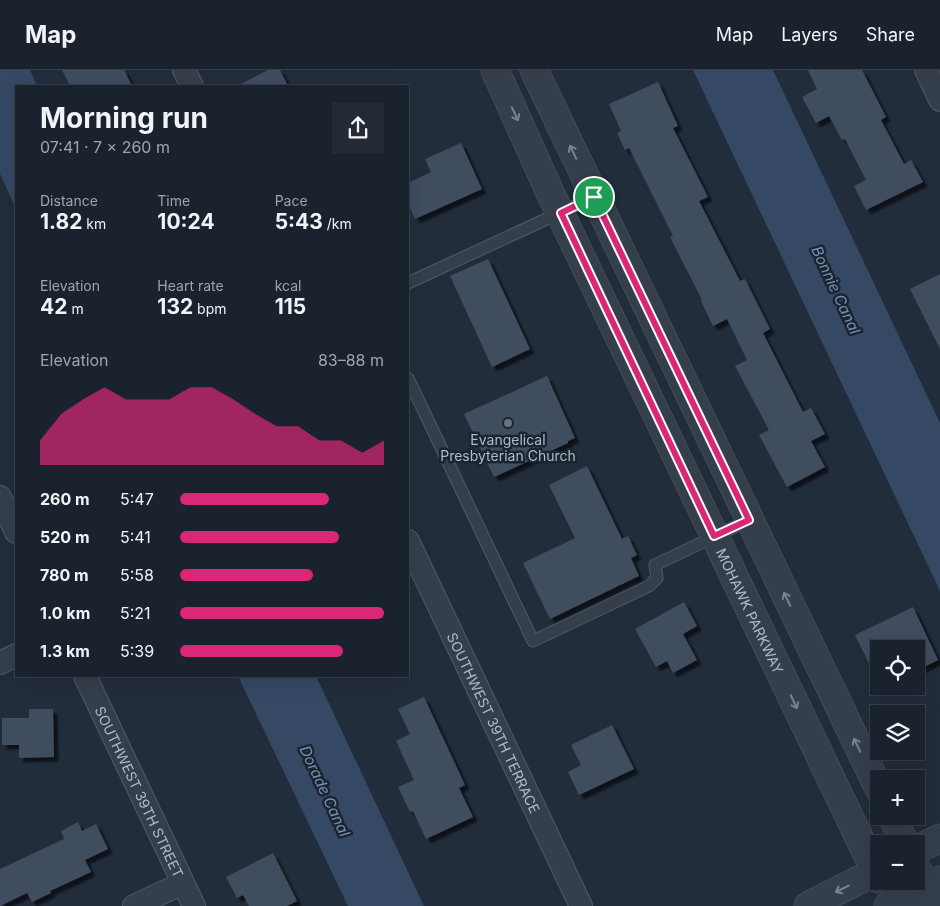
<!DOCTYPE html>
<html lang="en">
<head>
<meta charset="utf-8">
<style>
  :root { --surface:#1a222d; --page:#232a35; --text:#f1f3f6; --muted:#9fa4aa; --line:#383f49; --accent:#db2777 }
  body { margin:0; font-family:Inter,sans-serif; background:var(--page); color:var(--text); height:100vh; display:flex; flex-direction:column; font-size:19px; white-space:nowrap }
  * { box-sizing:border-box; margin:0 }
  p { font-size:16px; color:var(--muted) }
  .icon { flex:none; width:28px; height:28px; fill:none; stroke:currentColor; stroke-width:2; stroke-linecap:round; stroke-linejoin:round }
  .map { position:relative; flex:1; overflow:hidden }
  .details { position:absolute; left:15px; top:15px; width:394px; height:592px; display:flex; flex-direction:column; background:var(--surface); border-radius:0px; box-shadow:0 5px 20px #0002,0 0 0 1px var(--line) }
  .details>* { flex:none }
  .buttons { position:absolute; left:870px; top:570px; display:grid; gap:10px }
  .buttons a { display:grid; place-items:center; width:55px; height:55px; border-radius:0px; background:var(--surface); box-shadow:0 5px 20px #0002,0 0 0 1px var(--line); font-size:25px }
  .pin { position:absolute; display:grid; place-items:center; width:42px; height:42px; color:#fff; margin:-21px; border:2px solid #fff; border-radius:50%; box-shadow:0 1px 5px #0007 }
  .round { display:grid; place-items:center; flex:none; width:52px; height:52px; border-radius:0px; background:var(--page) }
  .head { display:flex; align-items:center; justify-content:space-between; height:85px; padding:0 25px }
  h1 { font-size:28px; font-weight:700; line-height:38px }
  .stats { display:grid; grid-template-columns:repeat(3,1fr); gap:8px; height:85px; padding:5px 25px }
  .stats div { display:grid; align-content:center }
  .stats b { font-size:21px; font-weight:700 }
  .stats small { font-size:14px; font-weight:400 }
  .stats p { font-size:14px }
  .chart { height:140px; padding:10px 25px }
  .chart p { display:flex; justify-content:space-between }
  .chart svg { width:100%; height:90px; margin-top:5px; fill:var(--accent); opacity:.7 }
  ul { padding:0 25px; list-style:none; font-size:16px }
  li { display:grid; grid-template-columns:80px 60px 1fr; align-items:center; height:38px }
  li i { height:12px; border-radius:6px; background:var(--accent) }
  header { display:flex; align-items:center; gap:30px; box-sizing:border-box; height:70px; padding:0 25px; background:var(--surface); border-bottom:1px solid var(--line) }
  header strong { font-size:24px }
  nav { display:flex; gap:28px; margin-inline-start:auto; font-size:18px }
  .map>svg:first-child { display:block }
</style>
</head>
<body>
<header>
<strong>Map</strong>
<nav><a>Map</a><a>Layers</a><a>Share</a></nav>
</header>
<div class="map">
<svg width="940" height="836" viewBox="0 0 940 836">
  <defs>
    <filter id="shadow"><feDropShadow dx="4.5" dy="4.5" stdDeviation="1" flood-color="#0009"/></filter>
  </defs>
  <rect width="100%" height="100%" fill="#222d3c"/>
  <path fill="#354864" d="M0 0H30L37 16H16V139L0 104Z
    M693 0H773L940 353V521Z
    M238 606H316L424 836H348Z"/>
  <path fill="#404d5e" filter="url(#shadow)" d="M62 0H124L132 16H70Z
    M268 0H280L288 16H237Z
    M808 0H862L886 47 881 50 904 94 911 90 923 112 866 140 854 116 866 110 845 69 842 70 829 46 816 53 802 27 817 19Z
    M658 12 678 56 673 58 708 127 699 131 740 211 745 209 770 259 763 263 803 342 811 338 825 364 811 371 825 397 787 417 759 365 769 360 735 296 747 290 727 249 713 256 701 231 702 230 670 167 673 166 629 78 625 80 617 63 621 61 609 34Z
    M461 73 482 119 415 149 408 134V113L431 102 425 89Z
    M488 189 530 279 492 297 450 206Z
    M940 204V279L910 219Z
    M547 306 575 368 568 371V373L494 407 464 344Z
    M587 396 622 469 628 466 637 485 631 488 639 506 550 549 523 493 575 468 549 415Z
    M684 532 697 556 683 564 697 590 673 603 667 591 656 597 635 559Z
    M913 537 938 590 916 601V579H879V614L855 565Z
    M424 627 465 715 459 718 473 747 426 769 413 741 410 742 398 717 414 710 396 671 410 664 398 639Z
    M29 639H53L54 687 19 688V675H2V648H29Z
    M612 655 634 699 579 725 568 702 581 695 571 675Z
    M78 752 82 761 96 754 108 779 85 790 91 802 50 821 51 823 32 832 27 823 0 836V799L64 769 61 761Z
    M273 783 297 831 287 836H249L243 825 237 828 226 807Z"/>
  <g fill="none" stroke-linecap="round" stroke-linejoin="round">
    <defs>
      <path id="service" d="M408 213 594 127
        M408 308 533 571 649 516 657 508 655 495 749 450"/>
      <g id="minor">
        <path d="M184 0 192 16"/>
        <path d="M926 0 940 30"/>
        <path d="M0 427 16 462"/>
        <path id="s1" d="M408 471 581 836"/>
        <path d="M0 593 16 585"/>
        <path id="s2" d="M85 606 194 836"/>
        <path d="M134 836 183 813"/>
      </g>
      <g id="tertiary">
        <path id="s3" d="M495 0 548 118 879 809"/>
        <path d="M534 0 879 719"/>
        <path d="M892 746 905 774"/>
        <path d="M916 780 940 768"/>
        <path d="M916 797 935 836"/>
        <path d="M808 836 879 800"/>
        <path d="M888 836 940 810"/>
      </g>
    </defs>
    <use href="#service" stroke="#515a67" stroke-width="13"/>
    <use href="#minor" stroke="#515a67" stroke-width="24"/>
    <use href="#tertiary" stroke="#515a67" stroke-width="29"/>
    <use href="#service" stroke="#353f4c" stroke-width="11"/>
    <use href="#minor" stroke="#353f4c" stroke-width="22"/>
    <use href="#tertiary" stroke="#353f4c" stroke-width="28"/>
  </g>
  <defs><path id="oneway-shaft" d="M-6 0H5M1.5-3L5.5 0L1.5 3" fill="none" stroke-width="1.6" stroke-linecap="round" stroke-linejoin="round" transform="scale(1.25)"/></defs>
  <g stroke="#798390">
    <use href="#oneway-shaft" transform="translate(515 44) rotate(65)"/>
    <use href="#oneway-shaft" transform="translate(573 82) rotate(-116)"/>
    <use href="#oneway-shaft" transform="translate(787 529) rotate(-116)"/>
    <use href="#oneway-shaft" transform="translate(794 632) rotate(65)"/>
    <use href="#oneway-shaft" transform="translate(857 675) rotate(-116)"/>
    <use href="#oneway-shaft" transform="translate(842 819) rotate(154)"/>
  </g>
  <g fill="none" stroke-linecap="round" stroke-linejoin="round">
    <defs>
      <path id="route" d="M594 127 749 450 714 466 561 143Z"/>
    </defs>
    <use href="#route" stroke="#fff" stroke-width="10"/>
    <use href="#route" stroke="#db2777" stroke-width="6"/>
  </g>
  <circle fill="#6b7280" stroke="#1b2431" stroke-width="2" cx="508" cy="353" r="5"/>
  <g text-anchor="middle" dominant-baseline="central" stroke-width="5" stroke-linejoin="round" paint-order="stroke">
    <g font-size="14" fill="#b1bac8" stroke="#1b2431">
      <text x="508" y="369">Evangelical<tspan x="508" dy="16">Presbyterian Church</tspan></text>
    </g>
    <g font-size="14" fill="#b1bac8" stroke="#1b2431">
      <text stroke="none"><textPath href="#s3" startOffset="598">MOHAWK PARKWAY</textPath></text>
      <text stroke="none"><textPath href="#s1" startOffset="201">SOUTHWEST 39TH TERRACE</textPath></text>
      <text stroke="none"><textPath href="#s2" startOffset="128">SOUTHWEST 39TH STREET</textPath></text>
    </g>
    <g font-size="15" font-style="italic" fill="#7790b1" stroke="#1b2431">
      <text transform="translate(836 220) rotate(65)">Bonnie Canal</text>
      <text transform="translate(325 721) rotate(65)">Dorade Canal</text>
    </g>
  </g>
</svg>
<div class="buttons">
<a><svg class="icon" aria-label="locate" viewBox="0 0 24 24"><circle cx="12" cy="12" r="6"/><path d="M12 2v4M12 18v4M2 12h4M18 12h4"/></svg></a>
<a><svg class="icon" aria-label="layers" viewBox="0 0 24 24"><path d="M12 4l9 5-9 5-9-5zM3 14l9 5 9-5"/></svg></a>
<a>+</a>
<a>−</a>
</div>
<div class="pin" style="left:594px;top:127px;background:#1e9e55"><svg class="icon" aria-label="arrive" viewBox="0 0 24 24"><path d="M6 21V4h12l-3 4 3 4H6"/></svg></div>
<section class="details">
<div class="head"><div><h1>Morning run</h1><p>07:41 · 7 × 260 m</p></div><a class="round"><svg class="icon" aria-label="share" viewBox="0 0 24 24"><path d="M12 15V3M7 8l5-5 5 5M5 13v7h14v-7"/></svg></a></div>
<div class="stats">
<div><p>Distance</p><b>1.82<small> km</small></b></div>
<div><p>Time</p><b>10:24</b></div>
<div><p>Pace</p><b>5:43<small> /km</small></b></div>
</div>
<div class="stats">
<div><p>Elevation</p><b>42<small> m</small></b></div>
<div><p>Heart rate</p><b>132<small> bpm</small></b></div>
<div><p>kcal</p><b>115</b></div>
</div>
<div class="chart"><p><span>Elevation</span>83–88 m</p>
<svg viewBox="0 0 160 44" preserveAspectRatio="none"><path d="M0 44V32L10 19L20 12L30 6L40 12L50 12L60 12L70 6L80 6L90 12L100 19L110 25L120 25L130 32L140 32L150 38L160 32V44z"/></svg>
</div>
<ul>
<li><b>260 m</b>5:47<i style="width:73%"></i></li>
<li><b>520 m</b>5:41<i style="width:78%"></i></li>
<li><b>780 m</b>5:58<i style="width:65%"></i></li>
<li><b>1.0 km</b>5:21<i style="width:100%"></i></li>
<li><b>1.3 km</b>5:39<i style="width:80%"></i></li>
</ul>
</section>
</div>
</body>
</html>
